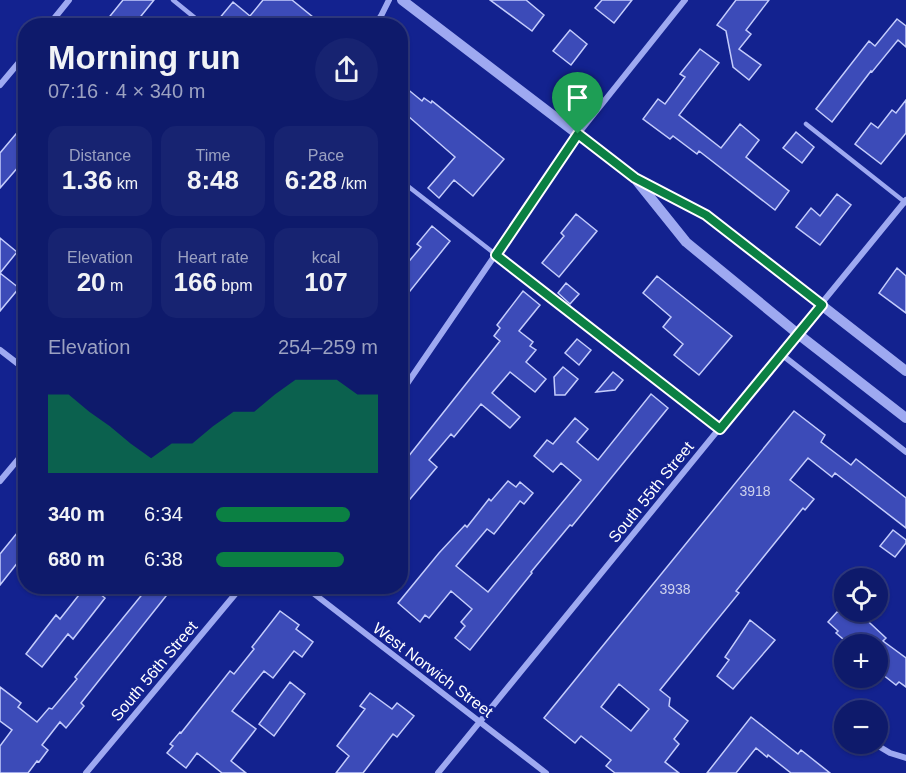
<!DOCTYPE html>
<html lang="en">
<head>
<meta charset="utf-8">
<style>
  :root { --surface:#0e1a6b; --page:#172371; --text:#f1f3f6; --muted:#9ba1c1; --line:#2e387e; --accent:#0b8043 }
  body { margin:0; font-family:Arial,sans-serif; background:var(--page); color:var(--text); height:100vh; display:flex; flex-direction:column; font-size:22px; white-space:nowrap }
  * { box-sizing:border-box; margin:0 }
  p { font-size:20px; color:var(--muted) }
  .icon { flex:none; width:33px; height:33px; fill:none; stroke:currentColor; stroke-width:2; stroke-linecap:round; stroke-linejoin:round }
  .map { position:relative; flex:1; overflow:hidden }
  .drawer { position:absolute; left:18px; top:18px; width:390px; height:576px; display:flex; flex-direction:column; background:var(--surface); border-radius:24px; box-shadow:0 2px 4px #0004,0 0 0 2px var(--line) }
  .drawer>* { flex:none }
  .buttons { position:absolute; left:834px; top:568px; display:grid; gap:12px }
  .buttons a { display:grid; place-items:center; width:54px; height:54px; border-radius:50%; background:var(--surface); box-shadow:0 2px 4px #0004,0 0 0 2px var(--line); font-size:30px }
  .pin { position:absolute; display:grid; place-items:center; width:51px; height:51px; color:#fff; margin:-62px -26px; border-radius:50% 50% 50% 0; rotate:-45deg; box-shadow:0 0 6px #0007 }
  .pin .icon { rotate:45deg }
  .round { display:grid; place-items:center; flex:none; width:63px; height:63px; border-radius:32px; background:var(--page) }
  .overview { display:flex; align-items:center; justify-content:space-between; height:102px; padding:0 30px }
  h1 { font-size:33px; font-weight:800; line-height:45px }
  .metrics { display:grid; grid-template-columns:repeat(3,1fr); gap:9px; height:102px; padding:6px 30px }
  .metrics div { display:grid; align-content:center; border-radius:15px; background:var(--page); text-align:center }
  .metrics b { font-size:26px; font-weight:800 }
  .metrics small { font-size:16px; font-weight:400 }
  .metrics p { font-size:16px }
  .chart { height:168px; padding:12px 30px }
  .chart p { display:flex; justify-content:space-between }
  .chart svg { width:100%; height:108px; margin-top:6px; fill:var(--accent); opacity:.7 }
  ul { padding:0 30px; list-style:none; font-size:20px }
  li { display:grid; grid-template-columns:96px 72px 1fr; align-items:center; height:45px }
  li i { height:15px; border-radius:8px; background:var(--accent) }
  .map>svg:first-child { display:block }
</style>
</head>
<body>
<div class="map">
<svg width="906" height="773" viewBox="0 0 906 773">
  <rect width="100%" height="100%" fill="#13228f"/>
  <path fill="#3c4bb8" stroke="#c4ccfc" stroke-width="1.5" fill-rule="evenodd" d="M123 0H154L133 26H102Z
    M263 0H292L324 26H213L233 2 250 16Z
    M490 0H526L544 15 532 31Z
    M602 0H632L614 23 595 8Z
    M736 0H769L746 30 751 34 739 49 761 65 749 80 733 67 726 31 717 25Z
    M897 19 906 26V47L898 40 872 72 871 71 832 122 816 109 869 41 875 46Z
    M570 30 587 44 571 65 553 51Z
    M700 49 719 63 679 115 721 148 740 124 759 140 746 157 789 191 775 210 699 151 697 154 673 136 670 139 643 119 658 99 665 104 685 77 680 74Z
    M400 83 422 101 424 98 431 103 432 101 504 159 473 196 454 180 439 198 428 188 455 157 400 109Z
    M906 100V133L881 164 855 144 871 123 878 128 892 110 896 113Z
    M26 122V158L0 188V153Z
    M796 132 814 147 802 163 783 148Z
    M837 194 851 205 820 245 796 227 811 208 820 216Z
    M576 214 597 231 559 277 542 263 564 236 561 233Z
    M432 226 450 241 410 291 400 284V272L421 247 417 244Z
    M0 238 17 252 0 273 19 288 0 311Z
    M897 268 906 276V313L879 293Z
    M657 276 732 336 699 375 674 355 683 344 663 327 671 317 643 293Z
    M566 283 579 294 570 304 558 293Z
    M523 291 540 305 519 331 533 342 530 346 536 350 526 362 546 379 535 392 510 372 492 393 520 417 510 428 481 404 454 437 451 434 429 460 437 467 400 511V471L406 464 404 462 500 341 494 336 500 328 497 325Z
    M577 339 591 350 579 365 565 353Z
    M563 367 578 379 565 395H555L554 377Z
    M613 372 623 380 615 390 596 392Z
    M651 394 668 408 572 526 570 525 531 572 532 573 470 650 455 638 465 626 461 622 472 609 451 591 429 618 425 615 420 622 398 603 439 553 465 525 467 527 489 499 491 501 508 481 516 487 520 482 533 493 524 504 520 501 494 534 487 529 456 566 488 592 581 480 561 463 553 472 534 456 547 440 553 444 575 418 588 429 577 442 598 460Z
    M794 411 825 435 821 442 851 465 856 459 906 498V528L835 473 832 477 808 458 790 480 814 499 805 510 803 508 761 560 736 591 739 593 660 690 670 698 669 706 688 721 674 739 679 744 665 762 679 773H615L606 766 611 760 581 736 575 743 544 718ZM619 684 649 709 631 731 601 707Z
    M26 522V552L0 585V554Z
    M893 530 906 540V543L895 557 880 546Z
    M86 586H90L105 598 73 639 68 634 42 667 26 654 56 615 60 619Z
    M149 586H174L81 703 84 706 66 728 60 722 42 745 48 750 39 762 37 761 28 773H0V746L12 730 0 721V687L21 703 18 707 37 722 49 708 52 709 77 679 75 677Z
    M280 611 299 625 296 629 313 642 302 657 294 651 273 678 264 671 232 711 256 729 231 761 246 773H222L197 753 186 768 167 753 173 746 170 744 180 732 181 733 230 671 234 674 254 649 252 647Z
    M837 612H858L886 638 883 641 906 658V687L899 682 896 685 878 671V645H850L836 633 838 631 828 622Z
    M750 620 775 640 733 689 717 676 729 660 725 657Z
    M290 682 305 694 274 736 259 724Z
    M370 693 392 709 397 703 414 716 397 737 393 734 363 773H336L349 756 337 746 365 709 360 706Z
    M751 717 798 754 801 750 830 773H791L768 755 767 757 756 748 736 773H707Z"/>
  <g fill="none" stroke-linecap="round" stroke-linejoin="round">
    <path stroke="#9ea9f1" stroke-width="4.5" d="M173 0 205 26
      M806 124 906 203
      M400 180 720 429"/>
    <path stroke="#9ea9f1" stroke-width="6" d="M48 26 69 0
      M374 26 381 16 389 0
      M0 85 26 54
      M0 350 26 370
      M781 354 906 452
      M400 394 578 134 685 0
      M0 481 26 450
      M304 586 546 773
      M875 744 890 753 906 758
      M86 773 242 586
      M438 773 906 200"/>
    <path stroke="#9ea9f1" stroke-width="10" d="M402 0 635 178 706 215 906 371
      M637 181 686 242 798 334 906 418"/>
  </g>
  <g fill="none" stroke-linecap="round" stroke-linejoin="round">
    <defs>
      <path id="route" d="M578 134 635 178 706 215 822 305 720 429 496 255Z"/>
    </defs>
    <use href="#route" stroke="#fff" stroke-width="12"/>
    <use href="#route" stroke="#0b8043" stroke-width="8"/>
  </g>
  <g text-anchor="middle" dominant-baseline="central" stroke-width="5" stroke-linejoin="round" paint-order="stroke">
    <g font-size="14" fill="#ced2ed">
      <text x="755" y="491">3918</text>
      <text x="675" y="589">3938</text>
    </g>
    <g font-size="16" fill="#fff" stroke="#13228f">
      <text transform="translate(651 492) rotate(-51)">South 55th Street</text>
      <text transform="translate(433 670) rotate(37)">West Norwich Street</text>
      <text transform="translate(154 671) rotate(-50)">South 56th Street</text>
    </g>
  </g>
</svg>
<div class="buttons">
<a><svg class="icon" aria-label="locate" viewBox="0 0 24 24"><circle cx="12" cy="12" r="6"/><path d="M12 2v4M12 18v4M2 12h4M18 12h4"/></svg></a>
<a>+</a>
<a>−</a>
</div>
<div class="pin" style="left:578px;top:134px;background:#1e9e55"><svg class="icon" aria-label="arrive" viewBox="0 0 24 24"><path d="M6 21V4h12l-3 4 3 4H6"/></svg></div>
<section class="drawer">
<div class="overview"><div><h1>Morning run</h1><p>07:16 · 4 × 340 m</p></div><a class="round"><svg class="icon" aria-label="share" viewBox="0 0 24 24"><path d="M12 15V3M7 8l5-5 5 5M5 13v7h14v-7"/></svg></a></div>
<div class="metrics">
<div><p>Distance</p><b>1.36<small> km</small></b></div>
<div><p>Time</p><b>8:48</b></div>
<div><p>Pace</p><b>6:28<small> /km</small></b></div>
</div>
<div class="metrics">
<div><p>Elevation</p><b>20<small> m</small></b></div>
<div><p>Heart rate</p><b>166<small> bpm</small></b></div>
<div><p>kcal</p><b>107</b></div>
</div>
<div class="chart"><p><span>Elevation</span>254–259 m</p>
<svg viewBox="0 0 160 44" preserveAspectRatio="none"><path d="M0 44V12L10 12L20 19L30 25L40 32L50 38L60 32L70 32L80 25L90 19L100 19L110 12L120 6L130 6L140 6L150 12L160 12V44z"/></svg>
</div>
<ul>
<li><b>340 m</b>6:34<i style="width:83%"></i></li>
<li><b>680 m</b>6:38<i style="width:79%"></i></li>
</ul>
</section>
</div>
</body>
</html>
